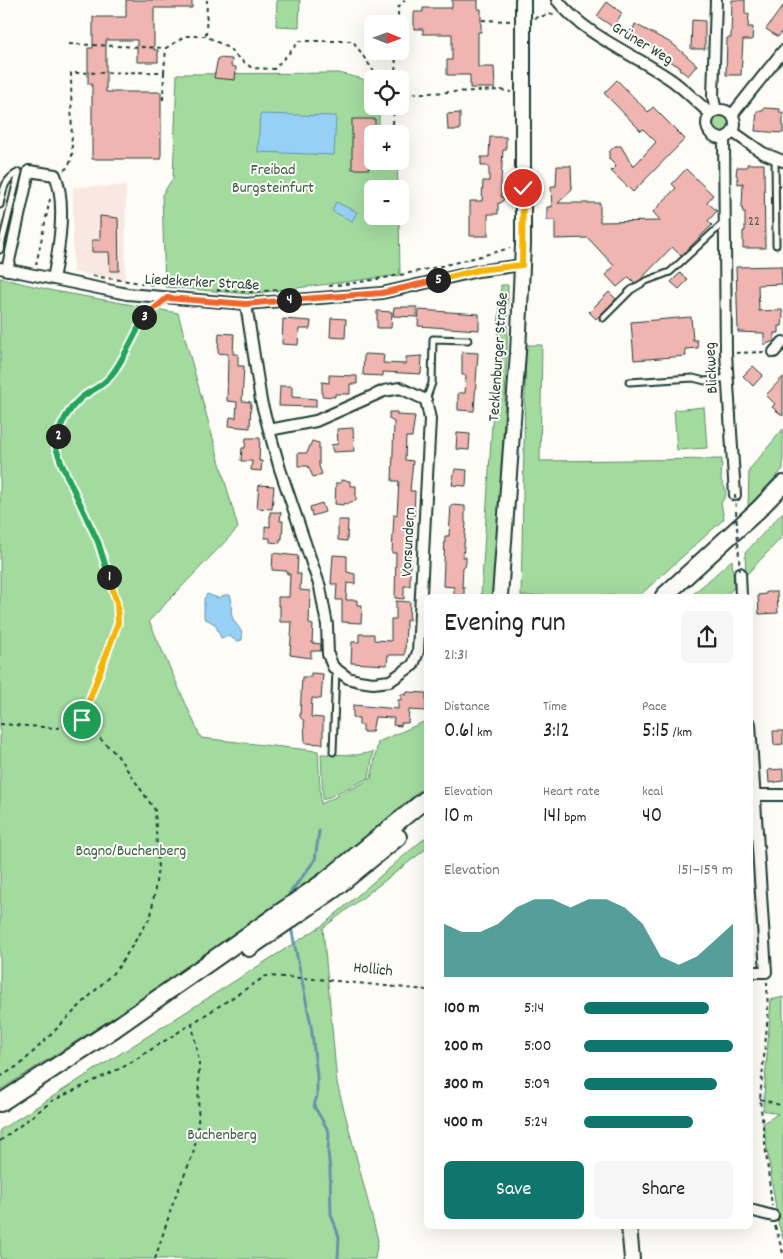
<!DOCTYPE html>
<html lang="en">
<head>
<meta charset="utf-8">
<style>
  :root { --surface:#fff; --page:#f6f6f6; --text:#222; --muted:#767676; --accent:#0f766e }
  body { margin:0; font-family:Dekko,sans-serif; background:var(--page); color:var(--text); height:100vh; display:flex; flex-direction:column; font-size:19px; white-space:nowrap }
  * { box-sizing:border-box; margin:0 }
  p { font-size:16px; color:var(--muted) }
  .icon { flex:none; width:28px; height:28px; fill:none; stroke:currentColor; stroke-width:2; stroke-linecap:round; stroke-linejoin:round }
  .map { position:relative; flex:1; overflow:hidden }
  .sheet { position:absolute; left:424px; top:594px; width:329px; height:635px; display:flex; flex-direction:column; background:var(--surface); border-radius:8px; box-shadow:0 5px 20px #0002 }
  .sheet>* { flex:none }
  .needle { width:32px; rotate:91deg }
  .fabs { position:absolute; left:364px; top:15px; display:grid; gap:10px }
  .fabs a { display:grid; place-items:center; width:45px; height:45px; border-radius:8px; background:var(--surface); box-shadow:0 5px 20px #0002; font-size:25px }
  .pin { position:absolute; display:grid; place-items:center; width:42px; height:42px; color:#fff; margin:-21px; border:2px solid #fff; border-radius:50%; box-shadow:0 1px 5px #0007 }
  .km { position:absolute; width:25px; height:25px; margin:-12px; border-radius:50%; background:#222; color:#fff; font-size:14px; line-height:25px; text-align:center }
  .round { display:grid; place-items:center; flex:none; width:52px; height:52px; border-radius:8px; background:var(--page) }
  .headline { display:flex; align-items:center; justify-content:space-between; height:85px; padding:0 20px }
  h1 { font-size:28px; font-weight:600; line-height:38px }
  .figures { display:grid; grid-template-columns:repeat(3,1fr); gap:8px; height:85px; padding:5px 20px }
  .figures div { display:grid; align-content:center }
  .figures b { font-size:21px; font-weight:600 }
  .figures small { font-size:14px; font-weight:400 }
  .figures p { font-size:14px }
  .chart { height:140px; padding:10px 20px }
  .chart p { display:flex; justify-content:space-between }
  .chart svg { width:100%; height:90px; margin-top:5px; fill:var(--accent); opacity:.7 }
  .button { display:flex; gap:10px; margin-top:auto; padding:10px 20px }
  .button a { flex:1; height:58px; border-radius:8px; background:var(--accent); color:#fff; font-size:20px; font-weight:600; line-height:58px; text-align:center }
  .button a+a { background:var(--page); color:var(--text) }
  ul { padding:0 20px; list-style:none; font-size:16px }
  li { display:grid; grid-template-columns:80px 60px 1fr; align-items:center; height:38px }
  li i { height:12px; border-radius:6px; background:var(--accent) }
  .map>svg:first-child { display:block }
</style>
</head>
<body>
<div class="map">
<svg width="783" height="1259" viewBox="0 0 783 1259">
  <rect width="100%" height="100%" fill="#fdfcf7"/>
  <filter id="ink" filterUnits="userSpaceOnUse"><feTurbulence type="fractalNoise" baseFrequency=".02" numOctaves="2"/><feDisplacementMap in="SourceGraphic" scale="10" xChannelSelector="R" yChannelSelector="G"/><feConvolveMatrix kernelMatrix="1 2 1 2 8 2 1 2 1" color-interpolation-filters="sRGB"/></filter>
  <g filter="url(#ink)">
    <path fill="#f9e7e2" d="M126 186 125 280 73 272V187Z"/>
    <path fill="#a3db9f" stroke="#618c6a" d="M277 0H300L299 27 276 26Z
      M339 73 363 79 372 94V106H379V134H372V161H397L398 189H372V216H399L400 275 249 294 165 287 162 195 173 178 177 74Z
      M711 124a9 9 0 1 1 18 0a9 9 0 1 1-18 0Z
      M0 278 54 291 178 313 238 528 149 621 201 738 318 751 321 804 371 779 378 742 426 721V785L358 846 233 941 0 1090Z
      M501 285H508L507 356 495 596H481Z
      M526 345H542L540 461 722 459 721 480 725 488 726 495 721 503 724 519 639 596H521Z
      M704 407 707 448 677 450 674 410Z
      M783 429V469L748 507 749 470Z
      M783 512V536L746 575 745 553Z
      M732 560 734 588 725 596H691Z
      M373 752 369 778 323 800 321 754 357 755Z
      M426 837V849L323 928 337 1083 378 1240 375 1259H0V1130L323 925Z
      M783 997V1239L778 1222 763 1123 778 1114 763 1110 771 1000Z"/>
    <path fill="#96d0f5" stroke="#6695a8" d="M260 114 336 116 334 155 258 152Z
      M336 202 357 212 352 221 332 211Z
      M207 594 218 598 225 595H230C234 603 229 610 233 619 237 627 244 630 242 640L237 641 229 636 221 638 215 624 204 618V599Z"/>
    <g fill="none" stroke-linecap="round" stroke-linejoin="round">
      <path stroke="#6695a8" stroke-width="3" d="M289 899V894L315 860 319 831
        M291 927 311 1025 317 1076V1096L314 1106 329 1132 328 1152 330 1170 331 1214 339 1237 338 1259"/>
    </g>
    <path fill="#f0b5b0" stroke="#1f3d34" d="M126 0H192V8H154V50H158V62H137V40H106V92H161V159H92V84H88V48H93V17H126Z
      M452 0H478V9H481V32H478V67H494L495 88H470V75H447V60H452V34H423V29H414V12H423V8H452Z
      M732 0H745V14H749L748 27H753L752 40H743L741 75H726L727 38H731Z
      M607 2 622 13 613 27 597 16Z
      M783 6V30L778 37 766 29Z
      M692 20 705 21V49H691Z
      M635 24 673 44 697 65 688 76 679 69 680 67 661 57 663 54 646 44 644 47 630 39Z
      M218 58 232 59 231 66 236 67 235 80 214 78Z
      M617 80 648 112 653 107 685 139 633 192 611 171 616 166 609 159V152L615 146H621L633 167 656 142 643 129 641 131 604 93Z
      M764 108 780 109V113H783V133L755 131 757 111H763Z
      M460 113V130H448L447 114Z
      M352 119H375V134H372V162H369V169H352Z
      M490 137H506V150H503L501 181V196L504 199 501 203H498V214H488V236H470V201H482L483 181H489V166H481V157H489Z
      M747 164H764L765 248H743V231H745V212H743L742 207 743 183 738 184 737 175H736L737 167H747Z
      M557 166H571L572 190 558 203H600V222L661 221 653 212 676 188 672 184 686 169 713 195 707 202 717 211 708 221 712 225 681 256 672 247 640 280 635 283 629 277 617 287 606 275 614 266 588 238 555 239V220H547V207H552L551 186H556Z
      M100 216 118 218 119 271H110L109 252H92V240H100Z
      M781 266 782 284 758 285 759 311 782 310 783 315 782 326H779V333H774V341L764 345V333L738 332 736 267Z
      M680 273 688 280 679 289 671 282Z
      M609 292 616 299 596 319 589 312Z
      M394 307H417V317L393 316Z
      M419 310 479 314V330L418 326Z
      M377 311 392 312 391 328H377Z
      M691 317 693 340H697L698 348 685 349 686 356 634 360 631 322Z
      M331 318 346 319 345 338 330 337Z
      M283 319 311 321 310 329H299L298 345 282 344Z
      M219 333 234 334 233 354H238V366H244L242 401 251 402 250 428 229 426 230 417 236 418 237 402 227 401 228 354 218 353Z
      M462 352 478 353 474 411 458 410V393H465L466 375H462Z
      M364 354 384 355 383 363 406 364V357L422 356 421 374 383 372V376L363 375Z
      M753 366 763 375 753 386 743 376Z
      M329 375 357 376V384H350V394H335V397L322 396V382L329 383Z
      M783 377V416L772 407 775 404 766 395Z
      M280 386H292V397L316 399V407L279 406Z
      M389 412H397V415L415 416 412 437H406L405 460 413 461 410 491H415L413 545H410V586H404V599L395 598 396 553H392L394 514 397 515 399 481H392L394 422 389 419Z
      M353 428 354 451 333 452 331 445 338 444 337 429Z
      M457 433 470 434 469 450 456 449Z
      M246 438H260L259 461H262L261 471 251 470 252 461H241L242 448H245Z
      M312 441 319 443V466L322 474 313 477 308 466H298V453H307Z
      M455 469 467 470 466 486 452 485Z
      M341 480 350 481V486H356V501L350 502 348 504 344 503 343 505 335 504 336 483H341Z
      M259 485 274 486 272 509 257 508Z
      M322 503 325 512 312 516 310 507Z
      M451 505 465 506V523H466L463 557H466V562L465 567H463L462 587H464V596H454V587L443 586 445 536H449Z
      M270 512H281L280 521H283L282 539H280V543L270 542V538H265V526L270 527Z
      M338 520H348L347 541 338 540Z
      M273 553 298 556 297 574H301L300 590 310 591 309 624 313 625 312 643 321 644V651H311V658L290 655 292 622H280V606H278V597H289L290 574H287V571L272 570Z
      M333 555 347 556V572L355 574V584L347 583 346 600H357V605H362L361 623 342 622V600H336L337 584H331Z
      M766 592H777L778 613 759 614 758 595 766 594Z
      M396 601 410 602 409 620H406L405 655H388L387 665 351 663 352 642H359V634H374V640L391 641V619H396Z
      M311 673 323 674 321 699 312 698 311 717 323 718V744L305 743 304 721 300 717 302 677H311Z
      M407 692 426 693V711L409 710 408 723H401V726L393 725 394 718 375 717 372 732H363V725H359V718H353V705L398 709V700H401V694L406 695Z
      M773 731H783V744L774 745Z
      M783 769V781L769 783 768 770Z"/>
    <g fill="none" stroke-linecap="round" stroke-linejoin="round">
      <defs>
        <path id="service" d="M775 158 776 245
          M0 205C3 190 4 179 19 172
          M0 250 19 172
          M603 318 631 290 646 281 670 272 723 223
          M629 382 693 378 705 381 728 378
          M426 400 432 383 433 339 468 340
          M333 752 336 669"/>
        <path id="minor" d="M557 0C586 36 630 52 667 77 683 87 696 102 711 114
          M716 0 713 97 716 111
          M707 124a14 14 0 1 1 28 0a14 14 0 1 1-28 0Z
          M732 115 783 51
          M733 132 763 153 783 161
          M724 138 726 353 735 495
          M0 268 127 294 246 304 382 293 478 271 522 265
          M7 270 29 171 55 175C67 203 59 250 53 279
          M246 304 261 401 269 430 316 421 384 391 400 388 426 400 430 419 418 652 413 665 390 681 373 683 359 681 348 678 333 667 328 654 327 625 320 587 280 469 269 430
          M774 352 783 342
          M740 573 741 596
          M750 724 766 972H750
          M755 795H783
          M750 1210 773 1216"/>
        <path id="secondary" d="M500 596 518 352 523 245V0
          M629 1226 632 1259"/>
        <path id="trunk" d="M664 596 758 510 783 484
          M249 948 333 890 398 837
          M0 1103 114 1029 325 881 426 799"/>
      </defs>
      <use href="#service" stroke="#1f3d34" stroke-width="9"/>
      <use href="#minor" stroke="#1f3d34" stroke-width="14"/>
      <use href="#secondary" stroke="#1f3d34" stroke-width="18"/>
      <use href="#trunk" stroke="#1f3d34" stroke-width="20"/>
      <path stroke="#1f3d34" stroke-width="2" stroke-dasharray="4 4" stroke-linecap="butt" d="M534 18 557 13
        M482 20 512 21
        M398 24V8L405 0
        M206 35 207 0
        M69 44 166 48
        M395 79 396 51
        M400 98 401 94 501 90 511 92
        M163 100 164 72
        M393 124 394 106
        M64 170 68 167 72 158 71 73 164 72 166 48 186 36H206L230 49 236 56 252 68 274 69 300 41H353L379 79
        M36 265 50 199
        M93 276 155 285
        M329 286C392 279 449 265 510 248
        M217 290 248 292 282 290
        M736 353 764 352
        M82 721 117 623V603L98 542 62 465 56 448 59 429 76 403 85 395 96 390 111 376 145 315 157 307
        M0 724 57 728 81 721
        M767 982 768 1014 760 1099 772 1206
        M0 1077 21 1064 118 968 151 916 158 868 155 810 117 755 82 721
        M760 1099 783 1106
        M0 1141 52 1101 127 1065 266 976 317 979 426 990
        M775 1226 783 1253
        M155 1259 173 1203 193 1154 198 1131 199 1062 192 1024"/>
      <use href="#service" stroke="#fdfcf7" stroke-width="5"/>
      <use href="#minor" stroke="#fdfcf7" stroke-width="10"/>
      <use href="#secondary" stroke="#fdfcf7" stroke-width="14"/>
      <use href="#trunk" stroke="#fdfcf7" stroke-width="16"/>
      <path stroke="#1f3d34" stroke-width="2" stroke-dasharray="4 4" stroke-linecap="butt" d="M735 495 740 573"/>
    </g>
  </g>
  <g fill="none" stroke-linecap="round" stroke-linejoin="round" filter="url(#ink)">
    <defs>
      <path id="split-1" d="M82 720 118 623 117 603 109 577"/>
      <path id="split-2" d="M58 436 56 448 62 465 98 542 109 577"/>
      <path id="split-3" d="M58 436C60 423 73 403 85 395 94 389 102 386 110 377 122 363 135 334 144 317"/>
      <path id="split-4" d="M144 317 167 298 246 304 289 300"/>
      <path id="split-5" d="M289 300 382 293 438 280"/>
      <path id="split-6" d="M438 280 478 270 522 265 523 188"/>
    </defs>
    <use href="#split-1" stroke="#fff" stroke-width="10"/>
    <use href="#split-2" stroke="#fff" stroke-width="10"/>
    <use href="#split-3" stroke="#fff" stroke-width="10"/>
    <use href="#split-4" stroke="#fff" stroke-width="10"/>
    <use href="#split-5" stroke="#fff" stroke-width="10"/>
    <use href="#split-6" stroke="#fff" stroke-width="10"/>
    <use href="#split-1" stroke="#f5b400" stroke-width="6"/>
    <use href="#split-2" stroke="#22a559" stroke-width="6"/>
    <use href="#split-3" stroke="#22a559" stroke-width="6"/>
    <use href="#split-4" stroke="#f0652b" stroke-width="6"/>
    <use href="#split-5" stroke="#f0652b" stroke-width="6"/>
    <use href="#split-6" stroke="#f5b400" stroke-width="6"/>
  </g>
  <g text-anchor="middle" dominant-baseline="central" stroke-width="4" stroke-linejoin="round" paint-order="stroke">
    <g font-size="14" fill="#535b53">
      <text x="754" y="222">22</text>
    </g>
    <g font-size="16" fill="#1f3d34" stroke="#fdfcf7">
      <text transform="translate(642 44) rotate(31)">Grüner Weg</text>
      <text transform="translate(202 283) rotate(3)">Liedekerker Straße</text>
      <text transform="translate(499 357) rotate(-86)">Tecklenburger Straße</text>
      <text transform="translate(712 368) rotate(-93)">Blickweg</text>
      <text transform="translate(409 542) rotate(-87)">Vorsundern</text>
      <text transform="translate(373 970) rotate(6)">Hollich</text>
    </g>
    <g font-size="16" fill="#395d49" stroke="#fdfcf7">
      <text x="273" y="170">Freibad<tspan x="273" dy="18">Burgsteinfurt</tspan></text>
      <text x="131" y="851">Bagno/Buchenberg</text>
      <text x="222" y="1135">Buchenberg</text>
    </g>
  </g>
</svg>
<div class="fabs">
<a><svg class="needle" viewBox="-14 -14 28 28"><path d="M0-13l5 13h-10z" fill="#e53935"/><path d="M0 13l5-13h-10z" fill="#767676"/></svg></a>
<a><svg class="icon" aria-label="locate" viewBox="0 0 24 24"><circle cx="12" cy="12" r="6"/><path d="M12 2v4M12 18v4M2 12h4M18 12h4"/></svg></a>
<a>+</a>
<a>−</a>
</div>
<div class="pin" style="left:82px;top:720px;background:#1e9e55"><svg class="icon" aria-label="arrive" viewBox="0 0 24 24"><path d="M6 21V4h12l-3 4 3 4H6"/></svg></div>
<div class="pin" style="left:523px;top:188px;background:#d93025"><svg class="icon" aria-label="check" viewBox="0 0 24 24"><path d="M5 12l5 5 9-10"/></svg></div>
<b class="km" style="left:109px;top:577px">1</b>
<b class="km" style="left:58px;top:436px">2</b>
<b class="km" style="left:144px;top:317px">3</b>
<b class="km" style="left:289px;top:300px">4</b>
<b class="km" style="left:438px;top:280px">5</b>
<section class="sheet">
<div class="headline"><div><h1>Evening run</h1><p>21:31</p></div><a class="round"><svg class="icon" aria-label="share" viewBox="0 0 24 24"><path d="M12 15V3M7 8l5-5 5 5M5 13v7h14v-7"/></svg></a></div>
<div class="figures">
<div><p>Distance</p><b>0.61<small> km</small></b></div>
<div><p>Time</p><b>3:12</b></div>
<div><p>Pace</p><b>5:15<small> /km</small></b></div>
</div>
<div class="figures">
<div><p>Elevation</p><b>10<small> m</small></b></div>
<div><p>Heart rate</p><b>141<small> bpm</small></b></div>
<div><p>kcal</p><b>40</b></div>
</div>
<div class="chart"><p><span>Elevation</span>151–159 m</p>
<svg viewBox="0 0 160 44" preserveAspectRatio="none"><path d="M0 44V18L10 22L20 22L30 18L40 10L50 6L60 6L70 10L80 6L90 6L100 10L110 18L120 34L130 38L140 34L150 26L160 18V44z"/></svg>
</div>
<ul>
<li><b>100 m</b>5:14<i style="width:84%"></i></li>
<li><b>200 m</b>5:00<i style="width:100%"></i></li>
<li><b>300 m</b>5:09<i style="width:89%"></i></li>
<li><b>400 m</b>5:24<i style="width:73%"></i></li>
</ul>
<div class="button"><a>Save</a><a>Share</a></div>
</section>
</div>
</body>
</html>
